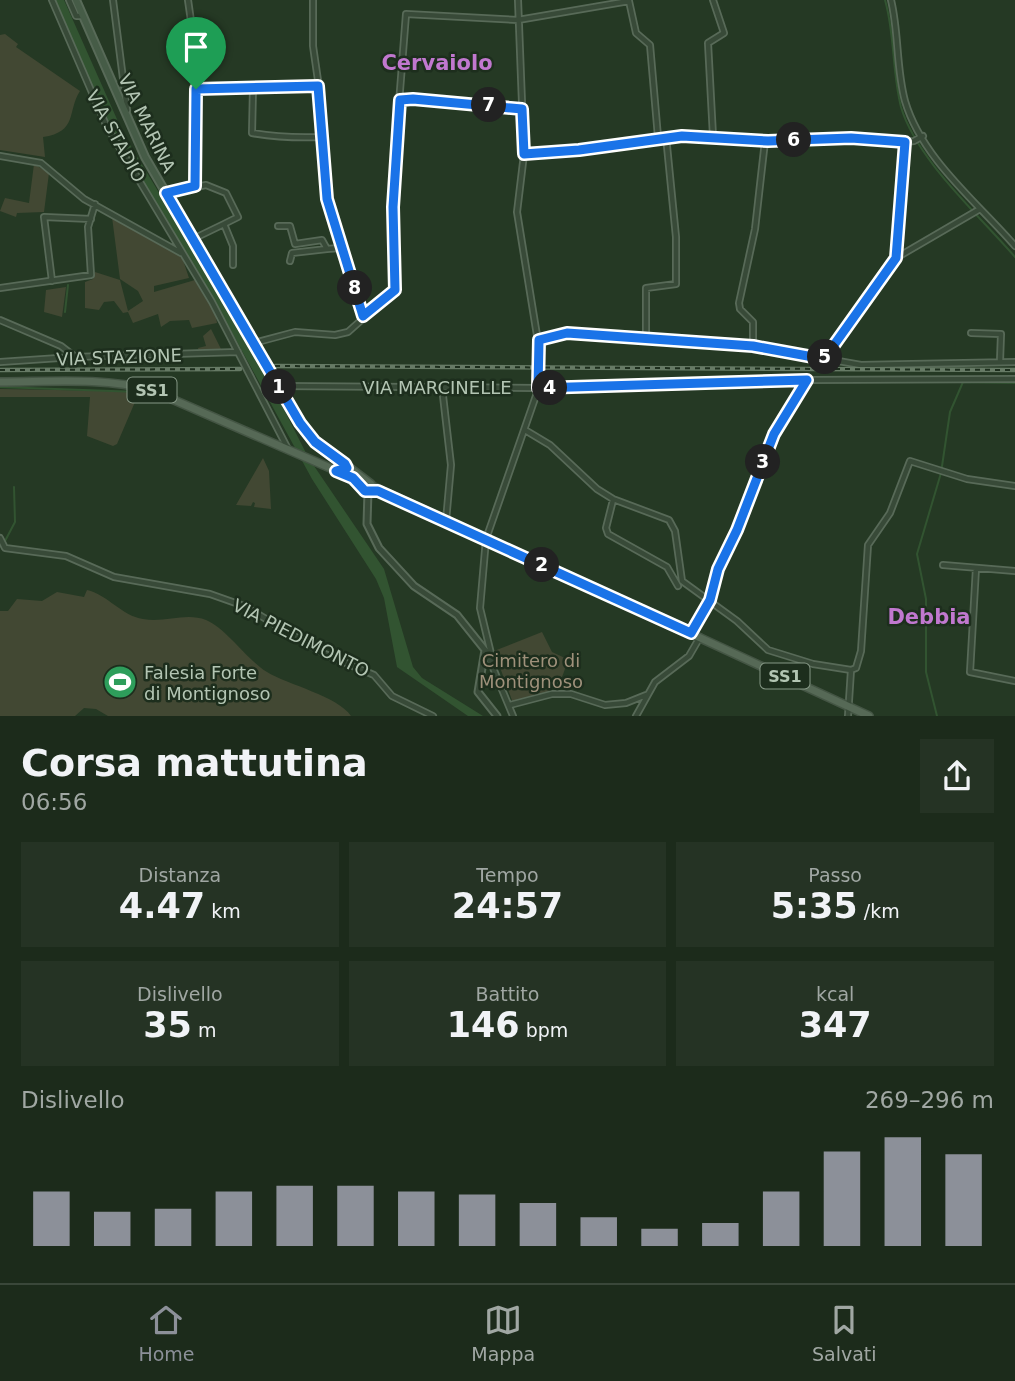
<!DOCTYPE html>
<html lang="it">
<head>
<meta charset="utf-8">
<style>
  :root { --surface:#1c2b1b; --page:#253324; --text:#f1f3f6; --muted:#a0a7a3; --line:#3a473a; --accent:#8c9099 }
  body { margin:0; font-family:"DejaVu Sans",sans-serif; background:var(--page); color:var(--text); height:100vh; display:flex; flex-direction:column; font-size:26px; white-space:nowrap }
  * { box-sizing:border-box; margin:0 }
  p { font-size:23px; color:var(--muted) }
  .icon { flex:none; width:38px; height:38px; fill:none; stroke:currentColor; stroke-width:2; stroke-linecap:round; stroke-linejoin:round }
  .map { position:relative; height:716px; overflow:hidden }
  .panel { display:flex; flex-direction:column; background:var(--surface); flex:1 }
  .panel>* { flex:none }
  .pin { position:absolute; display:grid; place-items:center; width:60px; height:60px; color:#fff; margin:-72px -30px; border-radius:50% 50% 50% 0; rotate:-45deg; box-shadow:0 0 7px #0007 }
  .pin .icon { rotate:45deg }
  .km { position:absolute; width:35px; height:35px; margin:-18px; border-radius:50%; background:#222; color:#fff; font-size:19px; line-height:35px; text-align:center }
  .round { display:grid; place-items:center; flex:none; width:74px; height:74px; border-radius:0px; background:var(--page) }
  .head { display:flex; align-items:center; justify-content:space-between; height:119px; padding:0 21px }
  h1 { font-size:38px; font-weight:700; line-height:52px }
  .metrics { display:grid; grid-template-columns:repeat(3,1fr); gap:10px; height:119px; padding:7px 21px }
  .metrics div { display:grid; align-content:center; border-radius:0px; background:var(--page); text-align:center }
  .metrics b { font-size:35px; font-weight:700 }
  .metrics small { font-size:19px; font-weight:400 }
  .metrics p { font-size:19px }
  .chart { height:196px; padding:14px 21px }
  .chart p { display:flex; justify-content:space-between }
  .chart svg { width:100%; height:126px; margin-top:7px; stroke:var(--accent); stroke-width:6 }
  .dock { display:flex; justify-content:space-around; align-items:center; height:98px; border-top:2px solid var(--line); background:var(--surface); font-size:19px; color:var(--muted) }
  .dock a { display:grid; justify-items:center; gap:4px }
  .dock .selected { color:var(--accent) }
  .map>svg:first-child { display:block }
</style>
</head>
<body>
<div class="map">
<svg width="1015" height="716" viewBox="0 0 1015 716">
  <rect width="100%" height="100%" fill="#253924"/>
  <path fill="#424833" d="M5 34 18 44 16 47 80 91C67 111 78 132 43 137L45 157 0 150V35Z
    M34 164 49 173 44 212 17 213 16 217 0 211 5 198 29 203Z
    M112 217 182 257 189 278 154 286V292L195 280 215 312 217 323 192 328 189 320 170 321 161 327 158 314 133 323 128 312 123 313 114 301 104 302 99 310 85 308V282L93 279 95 272 120 280 128 311 143 301 138 291 120 279Z
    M66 287 62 317 44 312 46 290Z
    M211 329 222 351 199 352 198 348 206 346 203 336Z
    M0 389 121 391 138 395 117 444 113 446 87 436 90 397H0Z
    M263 458 269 471 271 509 254 507 255 503 253 502 251 506 236 505Z
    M87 590C108 595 122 616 143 619 165 623 186 612 206 620 226 628 246 659 267 672 288 685 338 696 351 716H108L96 709 84 708 75 716H0V611H8L17 599 42 601 57 592 84 597Z
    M542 632 552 652 567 659C562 694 543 694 513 703L494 651Z"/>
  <path fill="#325431" d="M55 0H64L124 135 252 346 308 457 384 569 413 667 422 678 483 716H468L397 667 384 598 376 579 312 479 223 316 114 137Z"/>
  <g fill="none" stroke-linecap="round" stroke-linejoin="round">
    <path stroke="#325431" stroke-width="2" d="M885 0C895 35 892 72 901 107 916 159 980 216 1015 257
      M65 312 68 285
      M0 387 140 392
      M5 541 15 522 14 487
      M937 716 926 672V599L917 554 941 473 950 412 963 382 1015 383"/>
    <defs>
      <path id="minor" d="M52 0 106 125 212 302 287 447
        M69 0 76 16H83
        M113 0 127 110
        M188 0C198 60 199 124 195 186
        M313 0V46L322 108V163L327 199 363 316
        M518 0 524 154 517 212 540 354
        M713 0 724 33 708 43 713 136
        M891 0C899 33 896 68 905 101 922 159 977 202 1015 246
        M629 1 636 33 650 45 658 137
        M253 88 252 133C275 137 298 138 322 137
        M196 89 318 86
        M399 100 413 99 522 109
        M524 154 579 150 682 136 768 141 851 138 905 142 914 141 923 136
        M0 156 41 163 84 199 181 253
        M166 193 206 185 226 193 238 217 224 224 233 246V265
        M278 226H290L295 244 322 240 327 249 340 248
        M193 239 224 224
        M896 258 905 142
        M290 261 292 253 327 249
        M52 281 44 217 91 219
        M0 288 91 275 88 227 95 204
        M0 320 61 346 74 356
        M971 333 1001 334 1000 361
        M646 339V288L676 284V237L666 136
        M539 340 567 333 753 346 861 365 1015 362
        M254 343 295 332 335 335 348 332 395 290V154L406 14 518 20 629 1
        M753 346V322L740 309 739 303 755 229 765 141
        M824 359 896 258 980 209
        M0 362 74 357 238 352
        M279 386 538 388 807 380 1015 379
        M442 387 451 465 446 521
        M525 430 550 445 597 489 613 499 669 520 675 531 682 581 737 621 768 650 813 664 851 670 848 716
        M613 500 606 528 608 534 667 567 678 586
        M0 538 5 548 66 556 114 577 210 594 244 606 325 654 374 675 392 696 433 716
        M943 565 1015 571
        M976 568 970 672 1015 681
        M692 633 710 600 718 569 737 530 774 434 806 381
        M486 651 513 716
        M494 666 480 608 486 539 539 387
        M851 670 856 668 861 651 868 545 890 513 910 461 967 479 1015 486
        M480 687 486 681 499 682
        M510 705 552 694H571L605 705 626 703 646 695
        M636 716 655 682 689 656 700 637"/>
      <path id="tertiary" d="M368 491 367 524 379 548 414 586 457 615 485 650 478 692 497 716"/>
      <path id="secondary" d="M76 0 145 157 300 423 315 441 351 469"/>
      <path id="primary" d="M0 382C49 382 103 377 151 390L344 474
        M346 468H350L371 484V490L365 491 345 475Z
        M372 486 869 716"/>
    </defs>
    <use href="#minor" stroke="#586a58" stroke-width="8"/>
    <use href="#tertiary" stroke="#586a58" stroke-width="9"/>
    <use href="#secondary" stroke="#586a58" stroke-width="10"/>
    <use href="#primary" stroke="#454" stroke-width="10"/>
    <use href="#minor" stroke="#384a38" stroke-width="4.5"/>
    <use href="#tertiary" stroke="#384a38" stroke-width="5"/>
    <use href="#secondary" stroke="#465c47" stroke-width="6"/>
    <use href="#primary" stroke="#566956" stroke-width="7"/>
    <defs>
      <path id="rail" d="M275 366 1015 370
        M0 370 240 369"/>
    </defs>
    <use href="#rail" stroke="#667a65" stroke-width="4.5"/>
    <use href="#rail" stroke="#1d2e1d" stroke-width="2" stroke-dasharray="5" stroke-linecap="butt"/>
    <defs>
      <path id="minor-bridge" d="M539 383 540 354"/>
    </defs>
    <use href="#minor-bridge" stroke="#586a58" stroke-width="8" stroke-linecap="butt"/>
    <use href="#minor-bridge" stroke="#384a38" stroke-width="4.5"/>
  </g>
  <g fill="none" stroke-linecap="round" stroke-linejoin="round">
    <defs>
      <path id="route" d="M318 86 327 199 363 316 395 290 393 207 400 100 413 99 522 109 524 154 579 150 682 136 768 141 851 138 905 142 896 258 824 359 753 346 567 333 539 340 538 388 807 380 774 434 737 530 718 569 710 600 691 633 378 491H365L353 478 336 471 347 468 345 464 315 442 300 423 166 193 195 186 196 89Z"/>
    </defs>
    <use href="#route" stroke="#fff" stroke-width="14"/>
    <use href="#route" stroke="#1a73e8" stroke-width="9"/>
  </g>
  <defs>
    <symbol id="stadium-disc" viewBox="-11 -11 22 22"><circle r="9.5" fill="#2e9e5b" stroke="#1d2e1d"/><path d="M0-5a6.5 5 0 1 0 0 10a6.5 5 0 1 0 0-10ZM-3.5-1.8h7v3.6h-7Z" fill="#fff"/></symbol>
  </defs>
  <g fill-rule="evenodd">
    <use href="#stadium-disc" x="101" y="663" width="38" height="38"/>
  </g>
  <g text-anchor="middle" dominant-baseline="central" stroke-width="5" stroke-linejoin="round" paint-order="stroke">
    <g fill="#1d2e1d" stroke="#869886" stroke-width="2">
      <rect x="127.5" y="377.5" width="49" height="25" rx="5"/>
      <rect x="760.5" y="663.5" width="49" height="25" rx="5"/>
    </g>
    <g font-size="16" font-weight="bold" fill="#b3c5b3">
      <text x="152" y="390">SS1</text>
      <text x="785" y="676">SS1</text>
    </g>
    <g font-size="18" fill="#b3c5b3" stroke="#1d2e1d">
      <text transform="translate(147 123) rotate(64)">VIA MARINA</text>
      <text transform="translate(116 136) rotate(61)">VIA STADIO</text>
      <text transform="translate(119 357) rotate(-2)">VIA STAZIONE</text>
      <text x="437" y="387">VIA MARCINELLE</text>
      <text transform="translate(301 638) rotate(27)">VIA PIEDIMONTO</text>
    </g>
    <g font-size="18" fill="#9f917b" stroke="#1d2e1d">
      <text x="531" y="660">Cimitero di<tspan x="531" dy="21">Montignoso</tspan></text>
    </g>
    <g font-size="18" fill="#b3c5b3" stroke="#1d2e1d" text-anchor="start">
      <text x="144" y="672">Falesia Forte<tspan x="144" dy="21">di Montignoso</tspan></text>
    </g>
    <g font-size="21" font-weight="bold" fill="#c178cf" stroke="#1d2e1d">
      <text x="437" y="63">Cervaiolo</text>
      <text x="929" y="617">Debbia</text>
    </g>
  </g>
</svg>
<div class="pin" style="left:196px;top:89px;background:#1e9e55"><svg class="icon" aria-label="arrive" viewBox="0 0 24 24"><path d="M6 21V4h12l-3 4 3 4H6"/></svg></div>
<b class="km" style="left:279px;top:387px">1</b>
<b class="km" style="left:542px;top:565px">2</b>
<b class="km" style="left:763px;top:462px">3</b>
<b class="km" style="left:550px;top:388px">4</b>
<b class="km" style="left:825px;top:357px">5</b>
<b class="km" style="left:794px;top:140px">6</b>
<b class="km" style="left:489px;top:105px">7</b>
<b class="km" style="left:355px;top:288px">8</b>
</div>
<section class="panel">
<div class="head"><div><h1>Corsa mattutina</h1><p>06:56</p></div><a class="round"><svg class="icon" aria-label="share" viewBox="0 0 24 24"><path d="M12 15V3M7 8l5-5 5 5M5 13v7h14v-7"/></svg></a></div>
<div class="metrics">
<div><p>Distanza</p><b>4.47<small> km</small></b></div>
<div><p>Tempo</p><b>24:57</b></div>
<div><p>Passo</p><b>5:35<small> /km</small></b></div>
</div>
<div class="metrics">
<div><p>Dislivello</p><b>35<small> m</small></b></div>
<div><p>Battito</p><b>146<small> bpm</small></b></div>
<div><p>kcal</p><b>347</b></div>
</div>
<div class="chart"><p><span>Dislivello</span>269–296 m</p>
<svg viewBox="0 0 160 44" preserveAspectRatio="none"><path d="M5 44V25M15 44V32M25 44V31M35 44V25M45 44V23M55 44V23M65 44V25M75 44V26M85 44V29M95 44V34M105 44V38M115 44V36M125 44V25M135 44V11M145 44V6M155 44V12"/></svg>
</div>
</section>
<nav class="dock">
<a class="selected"><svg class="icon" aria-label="home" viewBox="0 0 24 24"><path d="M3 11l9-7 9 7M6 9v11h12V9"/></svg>Home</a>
<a><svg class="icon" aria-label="map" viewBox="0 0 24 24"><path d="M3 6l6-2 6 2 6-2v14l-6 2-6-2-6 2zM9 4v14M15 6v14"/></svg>Mappa</a>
<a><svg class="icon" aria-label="saved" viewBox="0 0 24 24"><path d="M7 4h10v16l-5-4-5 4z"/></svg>Salvati</a>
</nav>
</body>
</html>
